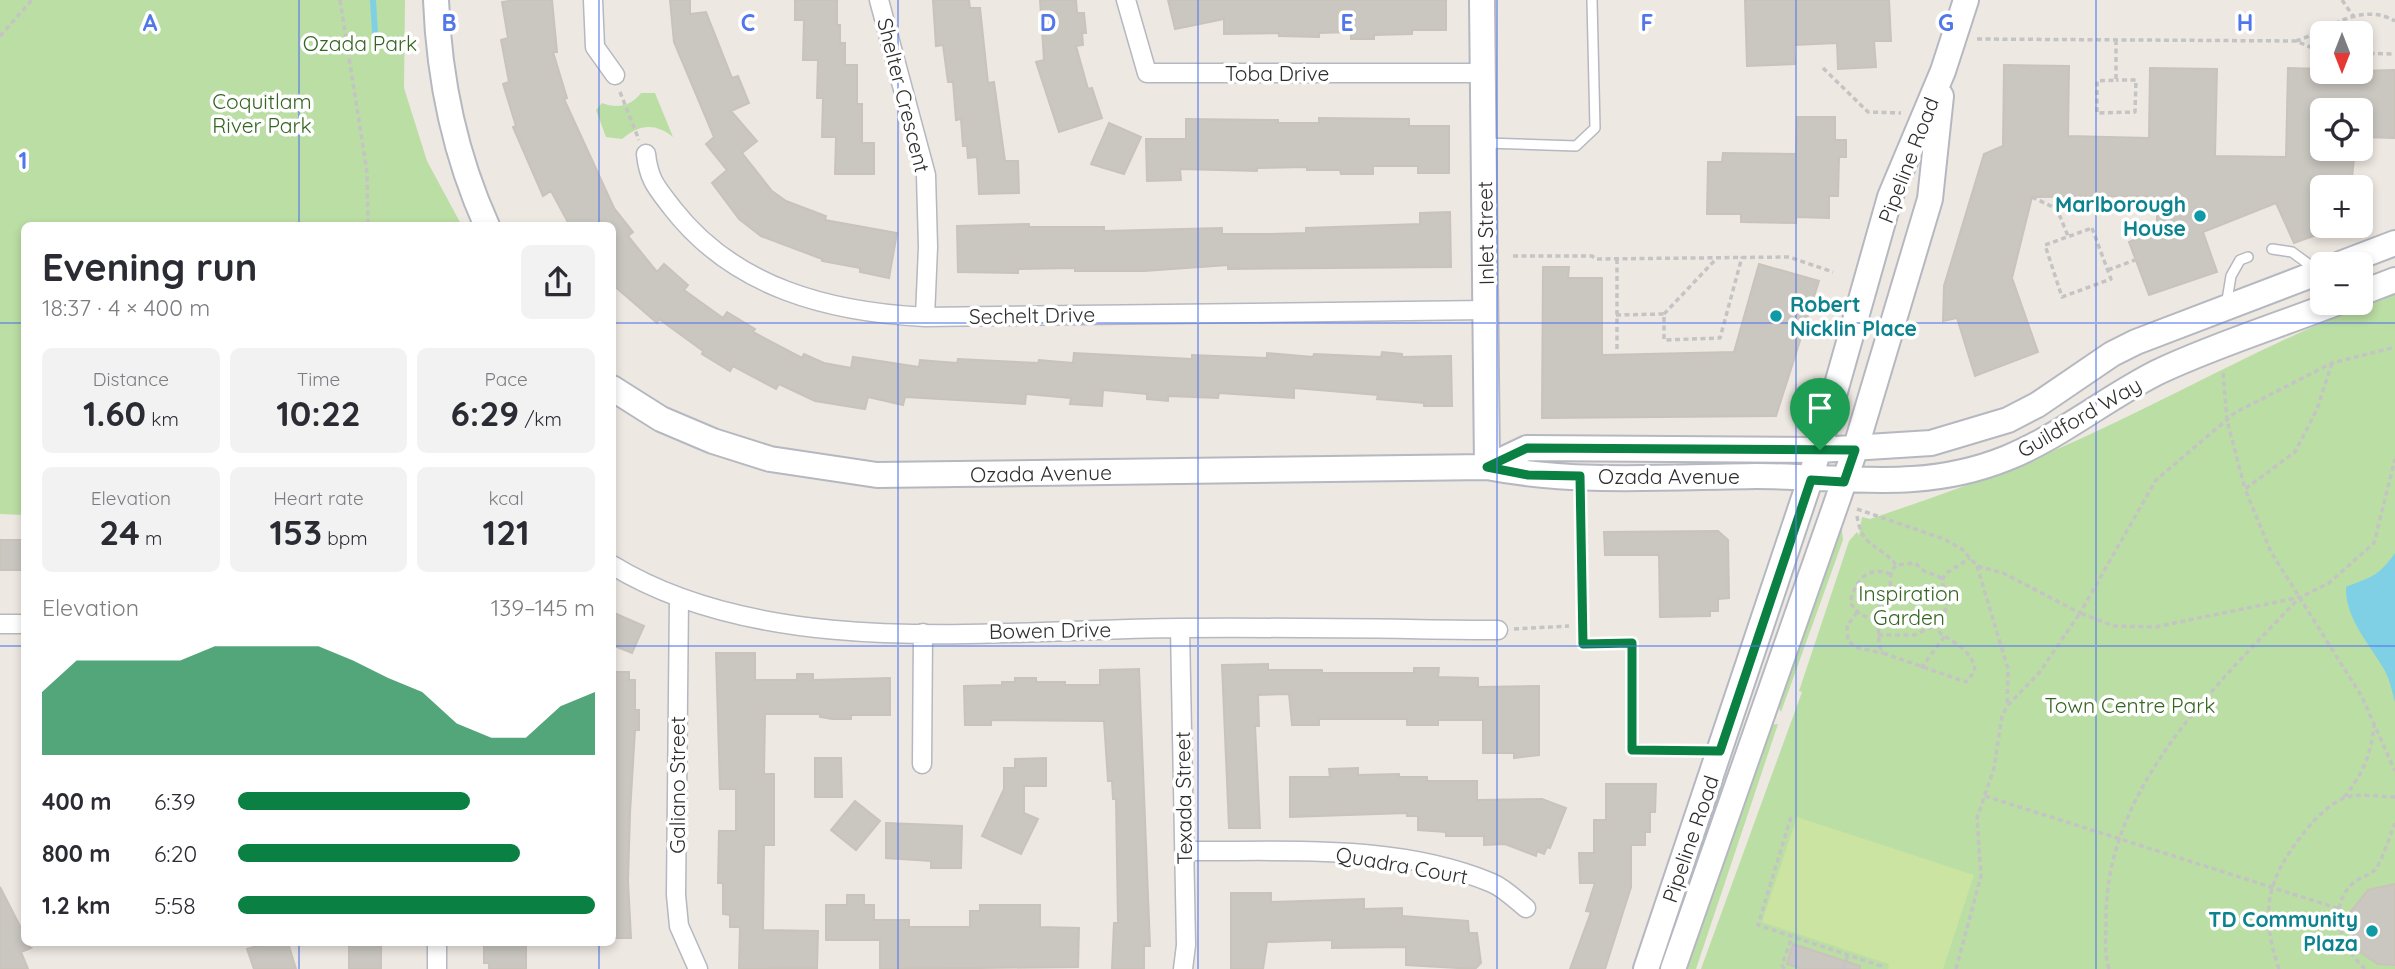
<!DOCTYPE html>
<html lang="en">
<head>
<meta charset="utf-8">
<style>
  :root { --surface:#fff; --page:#f2f2f3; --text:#2b2b33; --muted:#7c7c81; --accent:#0b8043 }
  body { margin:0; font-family:Quicksand,sans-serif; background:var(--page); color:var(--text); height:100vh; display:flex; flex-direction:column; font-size:26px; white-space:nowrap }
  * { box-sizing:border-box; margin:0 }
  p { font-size:23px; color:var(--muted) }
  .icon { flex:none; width:38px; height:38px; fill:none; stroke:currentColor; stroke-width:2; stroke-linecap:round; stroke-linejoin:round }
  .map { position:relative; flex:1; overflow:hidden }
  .details { position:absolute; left:21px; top:222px; width:595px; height:724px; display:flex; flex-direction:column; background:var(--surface); border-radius:10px; box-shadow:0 4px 10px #0003 }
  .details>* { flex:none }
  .needle { width:46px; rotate:180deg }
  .controls { position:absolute; left:2310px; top:21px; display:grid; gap:14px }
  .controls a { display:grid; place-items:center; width:63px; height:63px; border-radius:10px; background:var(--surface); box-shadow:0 4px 10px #0003; font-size:35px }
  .pin { position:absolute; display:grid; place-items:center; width:60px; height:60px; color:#fff; margin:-72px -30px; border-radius:50% 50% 50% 0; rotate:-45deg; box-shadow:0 0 7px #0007 }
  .pin .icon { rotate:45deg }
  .round { display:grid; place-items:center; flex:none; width:74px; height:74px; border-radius:10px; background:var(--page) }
  .headline { display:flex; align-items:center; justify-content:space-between; height:119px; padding:0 21px }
  h1 { font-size:38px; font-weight:700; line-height:52px }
  .stats { display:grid; grid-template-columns:repeat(3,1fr); gap:10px; height:119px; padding:7px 21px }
  .stats div { display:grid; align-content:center; border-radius:10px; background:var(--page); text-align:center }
  .stats b { font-size:35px; font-weight:700 }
  .stats small { font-size:19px; font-weight:400 }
  .stats p { font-size:19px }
  .chart { height:196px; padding:14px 21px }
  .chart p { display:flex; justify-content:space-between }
  .chart svg { width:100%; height:126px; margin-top:7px; fill:var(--accent); opacity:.7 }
  ul { padding:0 21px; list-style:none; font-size:23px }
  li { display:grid; grid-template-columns:112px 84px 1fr; align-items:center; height:52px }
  li i { height:18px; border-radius:9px; background:var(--accent) }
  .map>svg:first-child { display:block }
</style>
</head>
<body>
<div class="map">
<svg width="2395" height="969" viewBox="0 0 2395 969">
  <rect width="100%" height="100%" fill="#eee8e2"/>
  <path fill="#bbdea4" d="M0 0H405L404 88 427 161 462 226H24V515L0 514Z
    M641 93H655L673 137C655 123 640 124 622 139L606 137 596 110 602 103C617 109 631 106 641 93Z
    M2395 293V969H1701L1802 692 1799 691 1849 541 1857 532 1859 535 1862 517 1870 519C1941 495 2012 470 2080 439 2185 391 2286 333 2395 293Z
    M1841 522 1843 540 1781 712 1776 702Z
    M1778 724 1696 969H1682L1769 725Z"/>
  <path fill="#cce4a1" d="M1797 817 1974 875 1943 969H1888L1889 964 1762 922Z"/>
  <path fill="#80d0e5" d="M2395 553V702C2392 692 2390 680 2385 671 2370 644 2345 619 2346 587 2372 576 2377 578 2395 553Z"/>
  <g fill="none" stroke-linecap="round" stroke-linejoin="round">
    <path stroke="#80d0e5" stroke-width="6" d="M373 0 376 49"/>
  </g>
  <path fill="#cac6c0" stroke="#c9c3bb" stroke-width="2" d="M515 0H552L557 52H553L567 98 564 99 614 208 633 232 628 236 657 272 664 264 688 285 684 290 723 318 727 312 755 329 753 332 802 358 804 354 824 363 851 368 853 357 919 367 920 360 957 363 958 359 1038 363 1039 360 1073 363 1074 353 1192 359V355L1267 358V353L1313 357 1314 354 1381 357 1382 352 1402 354V357L1451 356 1452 406H1424V403L1377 399 1378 395 1294 388V398L1219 393 1218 398 1168 396V401L1147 399V394L1103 390 1102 406 1070 404 1071 398 1026 394 1025 404 905 397 903 405 868 397 865 409 815 401 779 384 776 389 733 366 730 371 702 354 703 351 659 319 657 323 612 284V226H570L551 191 543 196 513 127 516 126 503 84 509 82 501 40 508 38 502 2Z
    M670 0H690V14L706 12 732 78 738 76 749 103 731 111 757 141 742 153 772 191 786 201 826 216 825 220 897 233 889 278 860 272V268L822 261V259L761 236 739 219 712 183 727 170 706 144 714 137 674 42Z
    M795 0H837V25H840V43H845V65H857V104H862V143H874V174H835L836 137H822L823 98H817L818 60H803L804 20H795Z
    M933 0H969L970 8H980L988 83 994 82 1005 161H1018L1019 193 979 194 977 157 968 158 967 146H963L961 119 956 120 953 82H948L943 45 936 46Z
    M1040 0H1076L1077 13H1084L1086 33H1082L1083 45 1076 46 1088 89 1092 88 1102 118 1059 132 1036 62 1044 60Z
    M1168 0H1446V30H1412V34L1374 35V39H1351V32L1319 33V37L1279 36V33L1224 34V19L1175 29Z
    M1745 0H1889L1891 41H1874L1876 67 1838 69 1837 43 1794 45 1795 64 1747 66Z
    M2004 65 2069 66 2068 136 2149 138 2150 68 2217 69 2215 156 2286 157 2288 68 2322 69V72L2395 70V138L2361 137V110H2322V149H2355L2351 187H2322V233L2294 243 2276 203 2203 232 2217 272 2149 295 2129 242 2157 229V206L2148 196 2032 197 2012 278 2038 352 1975 376 1957 318 1943 321 1944 286 1984 154 2003 146Z
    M1797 117H1835V140H1846V157H1839L1838 196H1829V218L1796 217V223L1741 222V214H1707L1708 162H1722L1723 153 1796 154Z
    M1319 118 1409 119V126H1449V173H1418V166H1373V174H1341L1340 170H1307V167L1257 168V171L1180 169 1181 180 1147 181 1146 139H1186V119L1278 120V123H1319Z
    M1109 123 1141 137 1124 174 1091 164Z
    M1450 212 1451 267 1228 269V265L1144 271H1075V268L1018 269V273L958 272 957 226 1029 224V227H1104V231L1222 228V234H1268L1306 233V228L1420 224V213Z
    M1759 264 1819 281 1776 416 1542 418 1543 267H1569L1568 278H1602V355L1734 352Z
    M1718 531 1728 540 1729 598 1718 599V611H1710V616L1660 617 1659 555H1605L1604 532Z
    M0 540H24V570H0Z
    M612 612 644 626 632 653 612 645Z
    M716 653H755V680H797V674H813V680L890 678V715H851V719H832L820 717V714H765L764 774H774V845H764L763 930 818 931 817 968 739 969 740 927H730V915L723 914V883H718L719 831H736V789H720Z
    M1268 664V670H1322V673H1414V668H1439L1438 677 1478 678V687L1539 686V755L1514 758V753H1483V720H1438V725H1407V719H1319V725H1292L1289 694 1258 695 1259 726H1255L1260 828H1229L1222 665Z
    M1139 669 1150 946H1144V969H1112L1114 923H1118L1116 799H1113L1112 781H1108L1104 721 991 720V725H965L964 686 1002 685V682H1015V678H1036V682H1065V685H1100V670Z
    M612 672H629V680H635V710H639V730H635L630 813 628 881 631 938H612Z
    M815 758H841L842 797H815Z
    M1046 758V786H1024V813L1038 819 1021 854 982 836 1004 789V768H1015V759Z
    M1358 768V775L1399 774V777H1427V781H1477V800L1542 799 1566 808 1550 848 1547 847 1544 854 1537 851 1536 856 1505 844 1484 845V836H1446V832L1418 830V816H1407V813L1290 817V777H1330L1329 769Z
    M1606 784H1656L1655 812H1650V832H1645V845H1631V887L1605 969H1570L1591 912 1586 911 1595 883H1580L1579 853H1594V820H1606Z
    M855 801 880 821 856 850 831 830Z
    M886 823 962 826 961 868H931V861L886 858Z
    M2395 884V965L2378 964 2357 950 2350 937 2351 911 2368 890Z
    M0 887 24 934V943L31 948 21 952 28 969H0Z
    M1231 893H1271V902L1364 899V909L1402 908V916L1468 921 1469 933H1477L1481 963 1475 969 1406 965V947L1332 948V940L1267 942 1263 969H1231Z
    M847 895H864V905H874V920H909V927H970V911H980V905H1040V927L1079 928 1078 967 880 969V940H826V905H847Z
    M267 943H288L296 969H254L247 949Z
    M349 943H381V969H349Z
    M484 943H526V969H489V963H484Z
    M1793 944 1860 966V969H1803L1787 964Z"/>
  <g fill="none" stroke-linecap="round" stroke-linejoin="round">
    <defs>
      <path id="lane" d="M1485 143 1576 146 1595 128 1592 0
        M2272 249 2292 252 2318 271
        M2226 306 2231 276 2240 260 2248 257
        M1580 477 1583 644 1632 643V749L1715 751"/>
      <path id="street" d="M593 0 595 47 615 75
        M879 0 926 175 928 247 925 317
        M1126 0 1147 73H1483
        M646 154C649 181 657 188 673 209 735 288 829 312 925 317L1486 310
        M612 565C771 662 1001 629 1179 628 1286 627 1392 629 1498 630
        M679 597 676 895 679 926 698 969
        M0 624H24
        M1180 628 1186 945 1183 969
        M922 764 923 633
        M1185 851C1285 852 1397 843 1492 883 1504 888 1516 900 1526 908
        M437 943V969"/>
      <path id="secondary" d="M436 0C439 79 454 153 487 226
        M1482 0 1487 467
        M2340 264 2395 243
        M2361 293 2395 280
        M612 388 661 419 713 441 770 459 877 475 1487 467C1574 484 1667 477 1756 476 1843 476 1921 493 2007 458 2061 436 2106 398 2158 372 2215 345 2277 326 2336 303
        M1487 467 1527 448 1820 450 1931 443 2008 420 2037 405 2112 354 2136 342 2322 271
        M1646 969 1810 480 1890 197 1943 71 1966 0
        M1673 969 1855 450 1930 199 1941 96"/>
    </defs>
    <use href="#lane" stroke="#b5b8c0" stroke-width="12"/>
    <use href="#street" stroke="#b5b8c0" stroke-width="21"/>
    <use href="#secondary" stroke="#b5b8c0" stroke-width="28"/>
    <path stroke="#c4c4c4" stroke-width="3.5" stroke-dasharray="5 3.5" stroke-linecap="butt" d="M340 0 367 172 368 226
      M2342 0 2353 16
      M0 36 32 0
      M1977 39 2296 41 2322 52
      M2116 40V80L2097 81V113L2135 112 2136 80H2116
      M2296 41C2329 30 2360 1 2395 21
      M2361 53 2395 54
      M1823 68 1868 112 1901 113
      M620 92 639 140
      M2032 197 2057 209 2068 236
      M2092 228 2111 279 2062 297 2045 245Z
      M1513 256H1592L1596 259 1789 257 1833 272
      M2108 270 2135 260
      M1664 314 1716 259
      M1616 315 1664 314V340L1720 338 1742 257
      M1617 349V258
      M2332 363 2317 409 2295 452 2245 489 2271 552 2362 697 2395 771
      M2223 373 2227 420 2245 489
      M1857 509 1944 539 1962 549 1977 566 2003 573 2080 613 2156 480 2236 412 2332 363 2395 347
      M1857 516C1862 549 1879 543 1896 565
      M1977 566 2008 669 2007 706
      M1891 574C1866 565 1856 581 1850 602 1863 625 1881 617 1903 619
      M1942 578 1924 571 1915 563 1896 565 1891 572 1890 590 1878 611 1879 645 1883 653 1966 682 1975 671C1972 650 1956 644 1940 633L1937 624 1948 605C1939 570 1939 579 1970 558
      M1857 612 1847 626 1848 641 1858 648 1883 653
      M1514 629 1569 626
      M1878 635H1915L1937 624
      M1921 668 1945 636
      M1985 796 2340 909
      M2344 797C2363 774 2371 755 2374 725
      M1791 817 1758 925 1881 966V969
      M1784 969 1782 965 1792 937
      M1843 969 1848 955
      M1956 969 1981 876 1977 818 1994 768 2002 716 2007 706 2039 673 2080 613 2114 626 2155 627 2301 597 2329 583 2374 543 2395 459
      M2109 969C2104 954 2106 937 2106 921 2104 789 2215 687 2299 598
      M2279 969C2260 913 2266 881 2302 835 2312 822 2327 806 2342 799 2354 792 2381 797 2395 797
      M2365 969C2342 948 2326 908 2353 883 2360 877 2371 875 2376 869 2384 855 2389 838 2395 823"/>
    <use href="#lane" stroke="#fff" stroke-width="9"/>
    <use href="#street" stroke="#fff" stroke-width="18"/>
    <use href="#secondary" stroke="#fff" stroke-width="24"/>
  </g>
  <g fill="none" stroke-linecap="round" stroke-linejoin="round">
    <defs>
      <path id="route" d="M1527 448 1855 450 1844 482 1811 480 1720 751 1632 750V643L1583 644 1580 476 1528 475 1487 467Z"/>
    </defs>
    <use href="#route" stroke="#fff" stroke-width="14"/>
    <use href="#route" stroke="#0b8043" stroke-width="9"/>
  </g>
  <path fill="none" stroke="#5277ea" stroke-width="2" stroke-opacity="0.55" d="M299 0V226M599 0V226M898 0V969M1198 0V969M1497 0V969M1796 0V969M2096 0V969M0 323H24M612 323H2395M0 646H24M612 646H2395M299 943V969M599 943V969"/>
  <g fill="#0f9aa8" stroke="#fff" stroke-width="2.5">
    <circle cx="2200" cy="216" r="7"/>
    <circle cx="1776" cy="316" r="7"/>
    <circle cx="2372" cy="931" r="7"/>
  </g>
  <g text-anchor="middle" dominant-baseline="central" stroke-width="7" stroke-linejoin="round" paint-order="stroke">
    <g font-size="21" fill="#346622" stroke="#fff">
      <text x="360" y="43">Ozada Park</text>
      <text x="262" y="101">Coquitlam<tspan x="262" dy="24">River Park</tspan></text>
      <text x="1909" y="593">Inspiration<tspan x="1909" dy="24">Garden</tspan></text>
      <text x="2130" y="705">Town Centre Park</text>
    </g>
    <g font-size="21" fill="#2e2e2e" stroke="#fff">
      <text x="1277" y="73">Toba Drive</text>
      <text transform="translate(904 95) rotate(76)">Shelter Crescent</text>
      <text transform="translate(1908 160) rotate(-69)">Pipeline Road</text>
      <text transform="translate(1485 233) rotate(-91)">Inlet Street</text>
      <text transform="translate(1032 315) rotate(-1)">Sechelt Drive</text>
      <text transform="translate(2079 417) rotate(-30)">Guildford Way</text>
      <text transform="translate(1041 473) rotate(-1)">Ozada Avenue</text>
      <text x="1669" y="476">Ozada Avenue</text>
      <text transform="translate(1050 630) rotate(-1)">Bowen Drive</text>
      <text transform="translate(677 785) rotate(-90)">Galiano Street</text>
      <text transform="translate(1183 798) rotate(-91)">Texada Street</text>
      <text transform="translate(1690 839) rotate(-71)">Pipeline Road</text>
      <text transform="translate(1402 865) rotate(10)">Quadra Court</text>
    </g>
    <g font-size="21" font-weight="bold" fill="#0d838f" stroke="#fff" text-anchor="end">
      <text x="2186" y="204">Marlborough<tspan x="2186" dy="24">House</tspan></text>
      <text x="1790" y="304" text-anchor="start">Robert<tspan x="1790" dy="24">Nicklin Place</tspan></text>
      <text x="2358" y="919">TD Community<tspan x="2358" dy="24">Plaza</tspan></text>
    </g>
  </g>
  <g font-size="23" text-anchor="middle" font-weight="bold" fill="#5277ea" stroke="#fff" stroke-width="7" stroke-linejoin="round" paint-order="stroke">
    <text x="150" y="31">A</text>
    <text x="449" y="31">B</text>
    <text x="748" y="31">C</text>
    <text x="1048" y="31">D</text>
    <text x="1347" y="31">E</text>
    <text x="1647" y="31">F</text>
    <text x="1946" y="31">G</text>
    <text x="2245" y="31">H</text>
    <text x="23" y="169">1</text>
  </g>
</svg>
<div class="controls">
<a><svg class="needle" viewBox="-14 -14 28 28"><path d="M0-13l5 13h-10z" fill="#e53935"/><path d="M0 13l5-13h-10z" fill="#7c7c81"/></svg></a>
<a><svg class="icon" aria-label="locate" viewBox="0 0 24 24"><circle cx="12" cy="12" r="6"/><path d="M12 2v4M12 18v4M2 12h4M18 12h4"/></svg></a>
<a>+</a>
<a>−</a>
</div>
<div class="pin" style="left:1820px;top:450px;background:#1e9e55"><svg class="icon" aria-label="arrive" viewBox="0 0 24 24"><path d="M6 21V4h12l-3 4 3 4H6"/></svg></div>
<section class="details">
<div class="headline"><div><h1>Evening run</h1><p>18:37 · 4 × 400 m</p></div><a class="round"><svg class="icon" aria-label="share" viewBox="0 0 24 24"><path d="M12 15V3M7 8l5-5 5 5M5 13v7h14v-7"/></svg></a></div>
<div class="stats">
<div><p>Distance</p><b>1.60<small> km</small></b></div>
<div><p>Time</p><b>10:22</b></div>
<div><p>Pace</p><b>6:29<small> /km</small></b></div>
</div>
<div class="stats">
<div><p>Elevation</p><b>24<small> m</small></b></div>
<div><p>Heart rate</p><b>153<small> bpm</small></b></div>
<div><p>kcal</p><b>121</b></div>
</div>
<div class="chart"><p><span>Elevation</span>139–145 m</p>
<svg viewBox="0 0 160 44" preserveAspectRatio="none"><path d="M0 44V22L10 11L20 11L30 11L40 11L50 6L60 6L70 6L80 6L90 11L100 17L110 22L120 33L130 38L140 38L150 27L160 22V44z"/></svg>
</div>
<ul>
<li><b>400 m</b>6:39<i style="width:65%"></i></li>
<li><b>800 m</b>6:20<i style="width:79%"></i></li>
<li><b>1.2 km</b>5:58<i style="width:100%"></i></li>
</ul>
</section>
</div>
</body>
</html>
